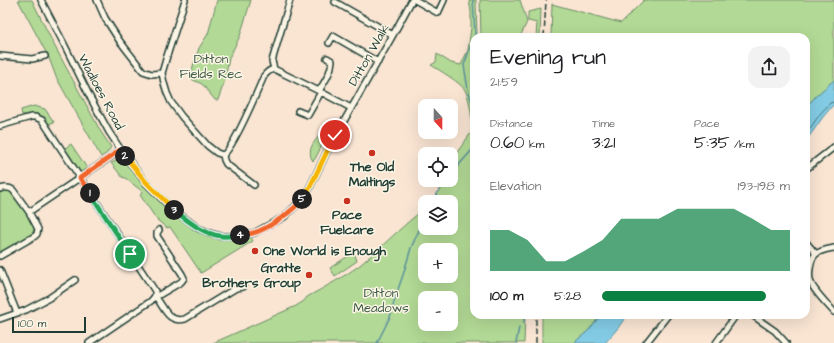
<!DOCTYPE html>
<html lang="en">
<head>
<meta charset="utf-8">
<style>
  :root { --surface:#fff; --page:#f2f2f2; --text:#202124; --muted:#757577; --accent:#0b8043 }
  body { margin:0; font-family:"Architects Daughter",sans-serif; background:var(--page); color:var(--text); height:100vh; display:flex; flex-direction:column; font-size:15px; white-space:nowrap }
  * { box-sizing:border-box; margin:0 }
  p { font-size:13px; color:var(--muted) }
  .icon { flex:none; width:22px; height:22px; fill:none; stroke:currentColor; stroke-width:2; stroke-linecap:round; stroke-linejoin:round }
  .map { position:relative; flex:1; overflow:hidden }
  .sheet { position:absolute; left:470px; top:33px; width:340px; height:286px; display:flex; flex-direction:column; background:var(--surface); border-radius:12px; box-shadow:0 4px 16px #0002 }
  .sheet>* { flex:none }
  .needle { width:26px; rotate:159deg }
  .tools { position:absolute; left:418px; top:99px; display:grid; gap:8px }
  .tools a { display:grid; place-items:center; width:40px; height:40px; border-radius:8px; background:var(--surface); box-shadow:0 4px 16px #0002; font-size:20px }
  .scale { position:absolute; left:12px; bottom:10px; width:74px; box-sizing:border-box; padding-left:4px; border:2px solid #1f3d34; border-top:0; font-size:11px; line-height:14px; white-space:nowrap; color:#1f3d34; -webkit-text-stroke:3px #fcf5e5; paint-order:stroke }
  .pin { position:absolute; display:grid; place-items:center; width:34px; height:34px; color:#fff; margin:-17px; border:2px solid #fff; border-radius:50%; box-shadow:0 1px 4px #0007 }
  .km { position:absolute; width:20px; height:20px; margin:-10px; border-radius:50%; background:#222; color:#fff; font-size:11px; line-height:20px; text-align:center }
  .round { display:grid; place-items:center; flex:none; width:42px; height:42px; border-radius:12px; background:var(--page) }
  .headline { display:flex; align-items:center; justify-content:space-between; height:68px; padding:0 20px }
  h1 { font-size:22px; font-weight:600; line-height:30px }
  .stats { display:grid; grid-template-columns:repeat(3,1fr); gap:6px; height:68px; padding:4px 20px }
  .stats div { display:grid; align-content:center }
  .stats b { font-size:17px; font-weight:600 }
  .stats small { font-size:11px; font-weight:400 }
  .stats p { font-size:11px }
  .chart { height:112px; padding:8px 20px }
  .chart p { display:flex; justify-content:space-between }
  .chart svg { width:100%; height:72px; margin-top:4px; fill:var(--accent); opacity:.7 }
  ul { padding:0 20px; list-style:none; font-size:13px }
  li { display:grid; grid-template-columns:64px 48px 1fr; align-items:center; height:30px }
  li i { height:10px; border-radius:5px; background:var(--accent) }
  .map>svg:first-child { display:block }
</style>
</head>
<body>
<div class="map">
<svg width="834" height="343" viewBox="0 0 834 343">
  <rect width="100%" height="100%" fill="#fae5d3"/>
  <filter id="ink" filterUnits="userSpaceOnUse"><feTurbulence type="fractalNoise" baseFrequency=".025" numOctaves="2"/><feDisplacementMap in="SourceGraphic" scale="8" xChannelSelector="R" yChannelSelector="G"/><feConvolveMatrix kernelMatrix="1 2 1 2 8 2 1 2 1" color-interpolation-filters="sRGB"/></filter>
  <g filter="url(#ink)">
    <path fill="#b2d995" stroke="#688b64" fill-rule="evenodd" d="M18 0H32L53 43 101 132 111 147 107 153 101 157 56 77 49 58Z
      M217 0H251L240 36 229 58 225 80 218 100H215L202 84 191 79 193 66 199 48 208 34Z
      M469 0H476L477 35 476 37H474L473 67 474 75V315H525L524 343H213L296 306 304 301 307 297C325 287 344 277 360 265 382 247 402 226 425 208V228H451V202H431L448 180H451V176L459 165 453 158 473 130C471 117 471 102 465 90 461 83 439 70 431 65L436 62 437 54 451 63 461 65 468 50 471 28V12ZM425 250H451V276H425ZM425 298H451V324H425Z
      M480 0H520L527 22 520 37H481Z
      M644 0H834V80L816 96 806 107V37H551L552 4 621 23Z
      M541 9 540 37H536L537 23 528 21V12Z
      M34 106 45 109 54 122 49 124C40 114 36 112 22 115L21 110Z
      M322 134H326L327 136 315 159 313 161C306 151 314 140 322 134Z
      M71 144 87 168 80 173 64 149Z
      M121 159 154 195 193 229 220 238 237 239 251 237 253 241 201 273 170 227 167 228 157 220 140 195 143 192 124 177 123 178 111 163Z
      M8 189 11 190C20 203 29 215 34 229L32 235 0 254V191Z
      M354 252 357 261 335 276 330 268Z
      M542 315H601L588 331 576 341 575 343H542Z"/>
    <path fill="#83cbe4" stroke="#5b929e" d="M834 80V104L823 117 806 141V107L816 96Z
      M601 315H627L618 328 605 343H575L576 341 588 331Z"/>
    <g fill="none" stroke-linecap="round" stroke-linejoin="round">
      <path stroke="#47767a" stroke-width="1" d="M806 134 820 114 830 103 834 102"/>
      <path stroke="#5b929e" stroke-width="1.5" d="M473 0 475 34 464 65 468 90 474 108
        M451 174 472 150
        M433 202 442 184 446 180
        M524 322V315
        M377 343 390 317 395 298 403 275 411 248 425 217
        M516 343 519 327"/>
      <defs>
        <path id="street" d="M41 0 64 44 91 99 109 132 121 150 146 183 171 208 198 228 212 234 221 236H230L254 233 284 217 301 201 309 189 335 135 341 126
          M97 0 105 18 119 40 143 71 152 74 162 73
          M185 0 167 56 162 73 164 83 167 93 171 102 182 117 208 146 217 153 223 155C233 149 258 90 264 76 267 72 269 70 274 69L319 91 351 108
          M415 0 438 13 444 0
          M335 2 393 35
          M329 43 333 36 378 62
          M0 56 32 59 45 56
          M274 69 272 61 290 0
          M319 91C325 81 331 73 332 61L327 58
          M298 111 308 115 321 92
          M344 121 393 35 412 0
          M0 126 31 117H35L42 120 155 291V296L151 301 89 343
          M223 155 224 160 226 164 254 185
          M806 169 834 147
          M0 189C5 187 9 187 13 190L29 212 38 229 37 234 35 236 0 256
          M29 212 121 150
          M159 230 157 233V236L182 274 184 278 181 282 159 295 155 296C165 308 167 323 185 319L236 288 243 287
          M806 242 816 254
          M834 248C829 249 821 250 816 254 810 259 808 276 811 283 814 291 828 305 834 312
          M0 270 17 313
          M752 315 775 331 786 343
          M0 319 26 310 49 298 75 280
          M646 343 668 315
          M716 343 736 315"/>
      </defs>
      <use href="#street" stroke="#1f3d34" stroke-width="8"/>
      <use href="#street" stroke="#fcf5e5" stroke-width="5"/>
      <path stroke="#1f3d34" stroke-width="1.5" stroke-dasharray="6 3" stroke-linecap="butt" d="M544 37 546 0
        M536 343V315"/>
    </g>
  </g>
  <g fill="none" stroke-linecap="round" stroke-linejoin="round" filter="url(#ink)">
    <defs>
      <path id="split-1" d="M90 193 130 254"/>
      <path id="split-2" d="M90 193 80 178 120 150 125 156"/>
      <path id="split-3" d="M125 156 146 182 174 210"/>
      <path id="split-4" d="M174 210C188 221 203 234 221 236 227 237 234 236 240 235"/>
      <path id="split-5" d="M240 235C244 234 249 234 253 233 266 230 295 210 302 199"/>
      <path id="split-6" d="M302 199 309 189 335 135"/>
    </defs>
    <use href="#split-1" stroke="#fff" stroke-width="8"/>
    <use href="#split-2" stroke="#fff" stroke-width="8"/>
    <use href="#split-3" stroke="#fff" stroke-width="8"/>
    <use href="#split-4" stroke="#fff" stroke-width="8"/>
    <use href="#split-5" stroke="#fff" stroke-width="8"/>
    <use href="#split-6" stroke="#fff" stroke-width="8"/>
    <use href="#split-1" stroke="#22a559" stroke-width="5"/>
    <use href="#split-2" stroke="#f0652b" stroke-width="5"/>
    <use href="#split-3" stroke="#f5b400" stroke-width="5"/>
    <use href="#split-4" stroke="#22a559" stroke-width="5"/>
    <use href="#split-5" stroke="#f0652b" stroke-width="5"/>
    <use href="#split-6" stroke="#f5b400" stroke-width="5"/>
  </g>
  <g fill="#c8321e" stroke="#fcf5e5" stroke-width="1.5">
    <circle cx="372" cy="153" r="4"/>
    <circle cx="347" cy="201" r="4"/>
    <circle cx="255" cy="251" r="4"/>
    <circle cx="309" cy="275" r="4"/>
  </g>
  <g text-anchor="middle" dominant-baseline="central" stroke-width="3" stroke-linejoin="round" paint-order="stroke">
    <g font-size="13" fill="#1f3d34" stroke="#fcf5e5">
      <text transform="translate(369 55) rotate(-60)">Ditton Walk</text>
      <text transform="translate(101 92) rotate(62)">Wadloes Road</text>
    </g>
    <g font-size="13" fill="#3c5c47" stroke="#fcf5e5">
      <text x="211" y="59">Ditton<tspan x="211" dy="15">Fields Rec</tspan></text>
      <text x="381" y="293">Ditton<tspan x="381" dy="15">Meadows</tspan></text>
    </g>
    <g font-size="13" font-weight="bold" fill="#1f3d34" stroke="#fcf5e5">
      <text x="372" y="167">The Old<tspan x="372" dy="15">Maltings</tspan></text>
      <text x="347" y="215">Pace<tspan x="347" dy="15">Fuelcare</tspan></text>
      <text x="263" y="251" text-anchor="start">One World is Enough</text>
      <text x="301" y="268" text-anchor="end">Gratte<tspan x="301" dy="15">Brothers Group</tspan></text>
    </g>
  </g>
</svg>
<div class="tools">
<a><svg class="needle" viewBox="-14 -14 28 28"><path d="M0-13l5 13h-10z" fill="#e53935"/><path d="M0 13l5-13h-10z" fill="#757577"/></svg></a>
<a><svg class="icon" aria-label="locate" viewBox="0 0 24 24"><circle cx="12" cy="12" r="6"/><path d="M12 2v4M12 18v4M2 12h4M18 12h4"/></svg></a>
<a><svg class="icon" aria-label="layers" viewBox="0 0 24 24"><path d="M12 4l9 5-9 5-9-5zM3 14l9 5 9-5"/></svg></a>
<a>+</a>
<a>−</a>
</div>
<div class="scale">100 m</div>
<div class="pin" style="left:130px;top:254px;background:#1e9e55"><svg class="icon" aria-label="arrive" viewBox="0 0 24 24"><path d="M6 21V4h12l-3 4 3 4H6"/></svg></div>
<div class="pin" style="left:335px;top:135px;background:#d93025"><svg class="icon" aria-label="check" viewBox="0 0 24 24"><path d="M5 12l5 5 9-10"/></svg></div>
<b class="km" style="left:90px;top:193px">1</b>
<b class="km" style="left:125px;top:156px">2</b>
<b class="km" style="left:174px;top:210px">3</b>
<b class="km" style="left:240px;top:235px">4</b>
<b class="km" style="left:302px;top:199px">5</b>
<section class="sheet">
<div class="headline"><div><h1>Evening run</h1><p>21:59</p></div><a class="round"><svg class="icon" aria-label="share" viewBox="0 0 24 24"><path d="M12 15V3M7 8l5-5 5 5M5 13v7h14v-7"/></svg></a></div>
<div class="stats">
<div><p>Distance</p><b>0.60<small> km</small></b></div>
<div><p>Time</p><b>3:21</b></div>
<div><p>Pace</p><b>5:35<small> /km</small></b></div>
</div>
<div class="chart"><p><span>Elevation</span>193–198 m</p>
<svg viewBox="0 0 160 44" preserveAspectRatio="none"><path d="M0 44V19L10 19L20 25L30 38L40 38L50 32L60 25L70 12L80 12L90 12L100 6L110 6L120 6L130 6L140 12L150 19L160 19V44z"/></svg>
</div>
<ul>
<li><b>100 m</b>5:28<i style="width:87%"></i></li>
</ul>
</section>
</div>
</body>
</html>
